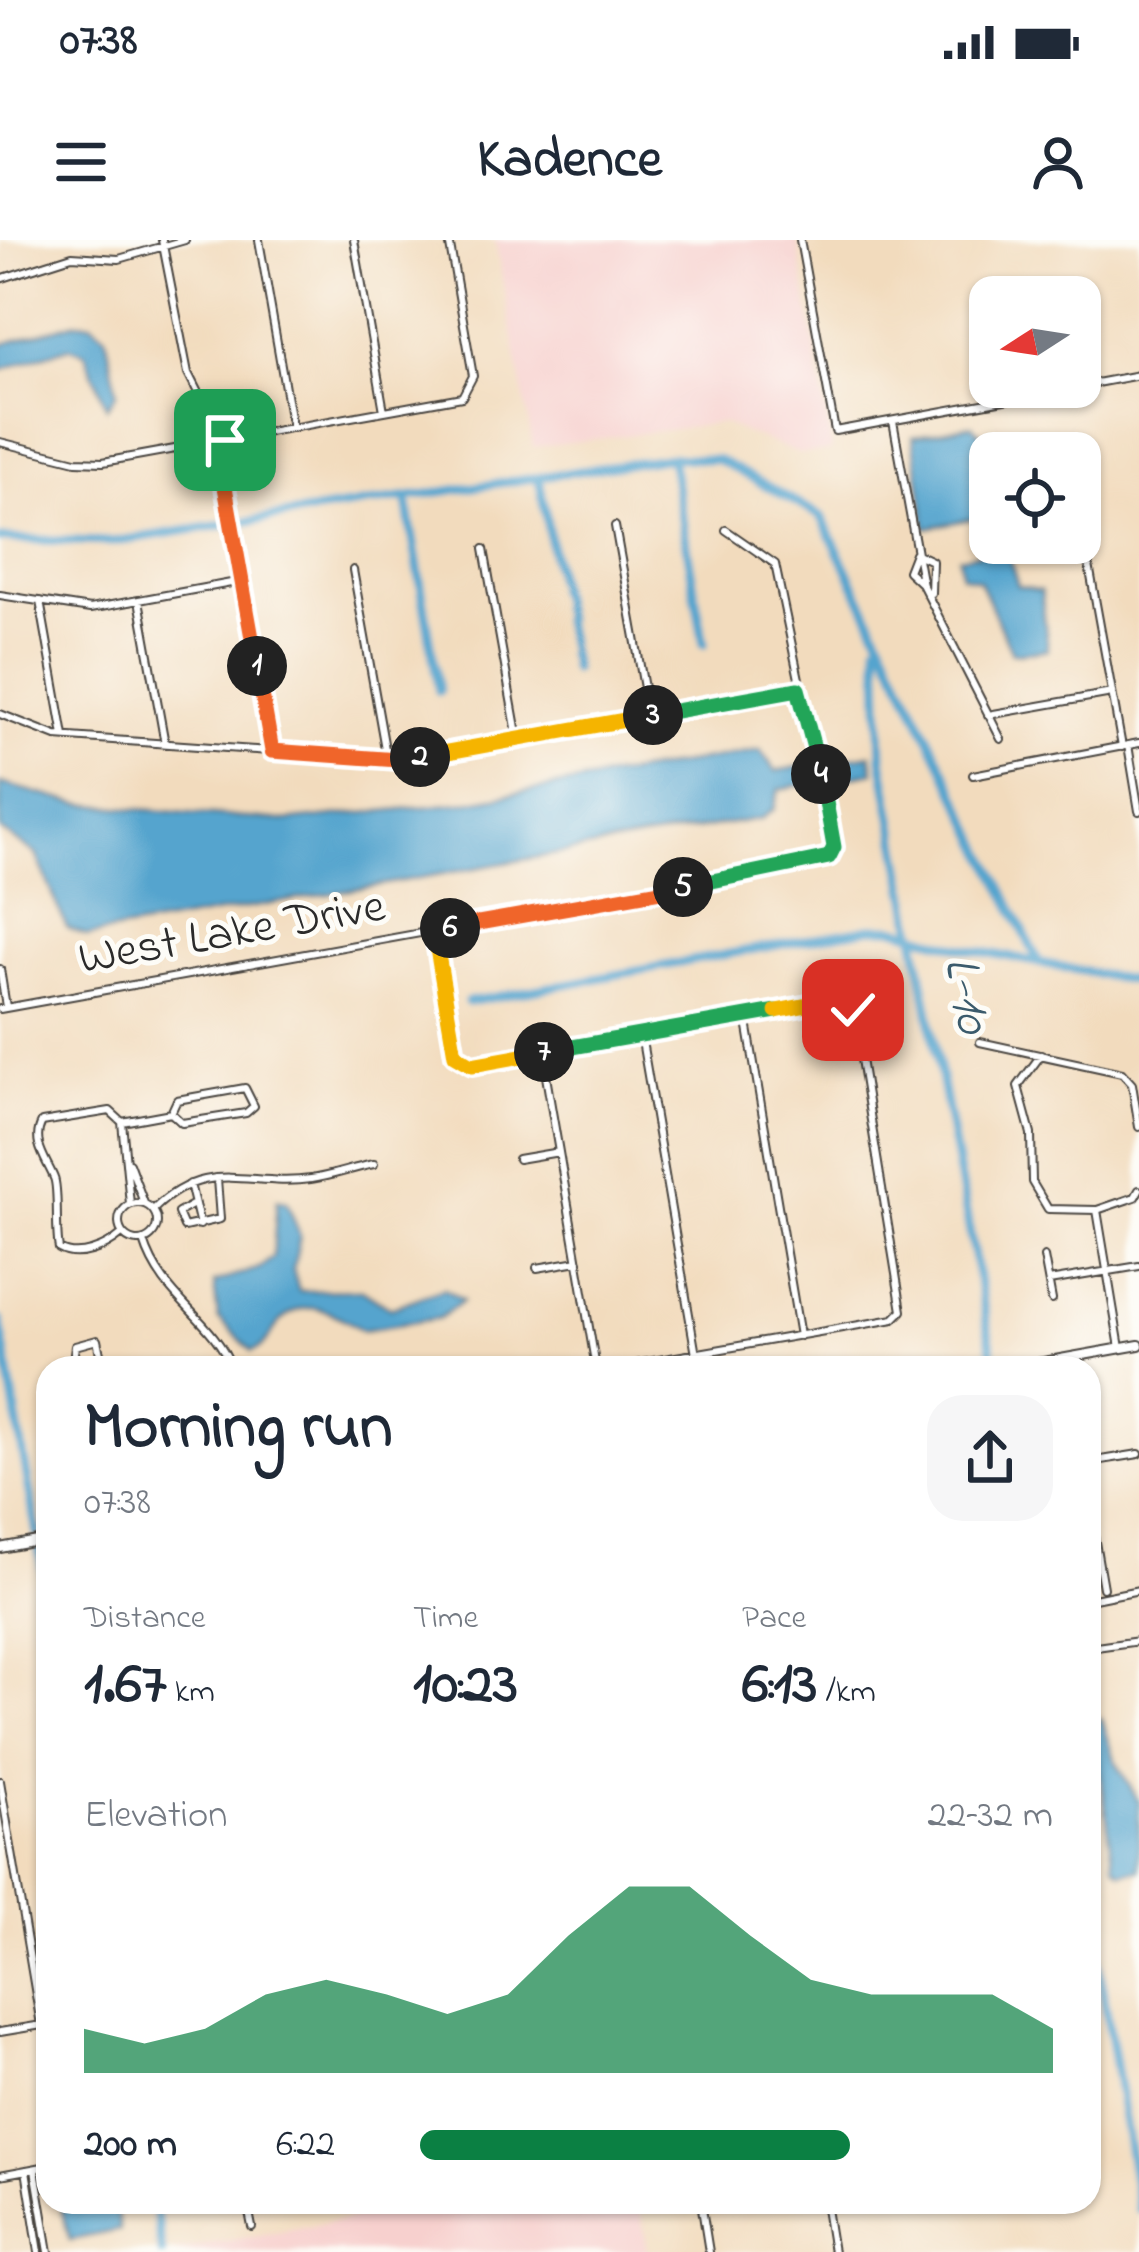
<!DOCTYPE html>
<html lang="en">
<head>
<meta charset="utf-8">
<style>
  :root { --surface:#fff; --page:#f6f6f7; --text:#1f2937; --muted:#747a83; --accent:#0b8043 }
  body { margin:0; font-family:"Indie Flower",sans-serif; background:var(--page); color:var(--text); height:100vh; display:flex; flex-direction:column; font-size:45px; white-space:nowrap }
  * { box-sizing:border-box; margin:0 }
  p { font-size:39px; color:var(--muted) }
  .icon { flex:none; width:66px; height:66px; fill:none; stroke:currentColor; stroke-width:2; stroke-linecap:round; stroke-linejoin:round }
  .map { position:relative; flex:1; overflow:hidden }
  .sheet { position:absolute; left:36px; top:1116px; width:1065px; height:858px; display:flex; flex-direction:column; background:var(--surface); border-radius:36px; box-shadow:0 3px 9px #0004 }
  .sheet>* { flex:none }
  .needle { width:78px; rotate:258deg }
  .controls { position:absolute; left:969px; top:36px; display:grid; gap:24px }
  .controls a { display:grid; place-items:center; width:132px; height:132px; border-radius:24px; background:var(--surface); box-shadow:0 3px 9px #0004; font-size:60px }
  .pin { position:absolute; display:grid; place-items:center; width:102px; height:102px; color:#fff; margin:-51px; border-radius:24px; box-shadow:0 6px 18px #0006 }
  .km { position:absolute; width:60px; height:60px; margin:-30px; border-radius:50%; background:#222; color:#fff; font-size:33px; line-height:60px; text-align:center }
  .round { display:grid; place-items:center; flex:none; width:126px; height:126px; border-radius:36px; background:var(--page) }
  .head { display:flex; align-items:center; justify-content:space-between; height:204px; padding:0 48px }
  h1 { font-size:66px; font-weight:700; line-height:90px }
  .metrics { display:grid; grid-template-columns:repeat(3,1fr); gap:18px; height:204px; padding:12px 48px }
  .metrics div { display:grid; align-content:center }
  .metrics b { font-size:60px; font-weight:700 }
  .metrics small { font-size:33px; font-weight:400 }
  .metrics p { font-size:33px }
  .chart { height:336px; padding:24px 48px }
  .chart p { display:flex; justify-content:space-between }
  .chart svg { width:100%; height:216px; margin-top:12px; fill:var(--accent); opacity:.7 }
  ul { padding:0 48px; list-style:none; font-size:39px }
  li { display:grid; grid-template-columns:192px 144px 1fr; align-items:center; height:90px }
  li i { height:30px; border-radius:15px; background:var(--accent) }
  .status { display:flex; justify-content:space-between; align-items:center; height:84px; padding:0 60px; background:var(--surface); direction:ltr }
  .status svg { height:33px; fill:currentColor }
  header { display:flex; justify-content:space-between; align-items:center; height:156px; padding:0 48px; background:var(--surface); font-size:54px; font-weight:700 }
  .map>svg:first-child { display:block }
</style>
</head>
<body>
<div class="status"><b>07:38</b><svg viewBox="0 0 49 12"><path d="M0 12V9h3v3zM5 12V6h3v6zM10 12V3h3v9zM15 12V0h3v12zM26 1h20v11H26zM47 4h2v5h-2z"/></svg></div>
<header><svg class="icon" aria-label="menu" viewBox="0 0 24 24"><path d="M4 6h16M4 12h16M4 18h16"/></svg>Kadence<svg class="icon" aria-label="person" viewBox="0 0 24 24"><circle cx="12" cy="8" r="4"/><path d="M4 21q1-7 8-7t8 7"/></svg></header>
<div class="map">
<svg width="1139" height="2012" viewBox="0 0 1139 2012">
  <rect width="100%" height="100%" fill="#fdfcf7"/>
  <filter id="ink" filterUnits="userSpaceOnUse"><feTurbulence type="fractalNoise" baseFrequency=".00833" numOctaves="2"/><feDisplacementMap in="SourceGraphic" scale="24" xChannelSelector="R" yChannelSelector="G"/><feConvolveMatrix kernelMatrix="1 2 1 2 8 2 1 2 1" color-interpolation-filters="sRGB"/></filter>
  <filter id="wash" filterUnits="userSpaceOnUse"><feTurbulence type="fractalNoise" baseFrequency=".004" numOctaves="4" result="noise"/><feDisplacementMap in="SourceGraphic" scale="48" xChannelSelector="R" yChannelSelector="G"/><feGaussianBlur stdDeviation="2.7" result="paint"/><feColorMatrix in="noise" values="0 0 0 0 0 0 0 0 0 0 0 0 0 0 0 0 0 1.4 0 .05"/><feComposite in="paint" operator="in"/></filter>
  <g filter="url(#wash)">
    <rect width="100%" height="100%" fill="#f2dbbd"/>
    <path fill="#f7d0ce" d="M495 0H797L832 211 799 214 722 183 533 207Z
      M439 1962H639L648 2012H167Z"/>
    <path fill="#54a4ce" stroke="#40687c" stroke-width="3" d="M76 82 91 83 106 95 117 152 107 167 85 113 69 107 0 130V105Z
      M972 185 983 196 990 275 926 288 913 197Z
      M1006 308 1018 346 1041 351 1048 410 1012 413 979 340 961 335 959 317Z
      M760 510 776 531 871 514 874 532 779 549 774 569 762 578 88 696 67 688 36 614 0 590V543L79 564 284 581 461 563Z
      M277 960 287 962 300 996 293 1030 299 1051 362 1050 390 1068 444 1049 463 1060 440 1078 362 1090C330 1069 297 1052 272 1093 265 1103 264 1108 252 1111L218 1078 214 1043 260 1028 273 1017Z
      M1095 1478 1102 1480 1116 1522 1139 1562V1630L1121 1632 1114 1625 1092 1482Z
      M59 1962H115L120 1990 70 2000Z"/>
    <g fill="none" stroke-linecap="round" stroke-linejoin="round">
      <path stroke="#54a4ce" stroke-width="9" d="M671 217 704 404
        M539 238 573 430
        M406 257 439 451
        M0 299 111 302 671 217 719 220 821 276 1039 723
        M878 404 882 519 994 1123
        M468 762 870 688H895L958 707 1139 742
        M0 1080 37 1294
        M39 1308 48 1362
        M1089 1666 1139 1969
        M154 1962 162 2012"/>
    </g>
  </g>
  <g filter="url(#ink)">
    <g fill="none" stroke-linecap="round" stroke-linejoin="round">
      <defs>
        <path id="minor" d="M162 0 188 133 213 182 272 511
          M259 0 292 188
          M354 0 384 171
          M800 0 835 191 1075 147
          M0 39 72 16 119 19 185 0
          M1080 146 1139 135
          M893 181 923 346 1001 499
          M0 202 76 221 103 222 462 157 473 136 449 0
          M615 286 649 476
          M1073 304 1087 314 1122 507
          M484 309 518 499
          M353 330 387 520
          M923 345 908 331 915 313 932 321 931 353
          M0 355 90 369 242 341
          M139 360 165 504
          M40 361 64 496
          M0 474 56 496 398 520 798 449
          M988 475 1112 453
          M1128 505 1139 571
          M973 535 1139 503
          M434 691 453 808 465 824 834 761 853 770 902 1071 894 1079 613 1128
          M0 729 6 767
          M0 769 825 620 834 607 775 324 726 290
          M746 776 800 1096
          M641 795 696 1115
          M980 802 1122 833 1132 844 1139 887
          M542 813 596 1128
          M1041 815 1018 846 1031 894 1032 942 1048 969 1097 970 1135 957 1139 950
          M245 848 254 866 246 873 182 883 171 873 177 860Z
          M122 882 110 871 42 882C31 902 46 919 54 938 59 949 55 990 59 1009 78 1020 106 1008 122 994
          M122 882 130 964
          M122 882 171 873
          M518 919 559 912
          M129 923 144 963
          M190 944 200 985
          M119 982a19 19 0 1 1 38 0a19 19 0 1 1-38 0Z
          M194 964 178 973 184 987 220 979 217 939
          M153 970C208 916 248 948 311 939 332 936 353 928 374 924
          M1097 970 1120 1108
          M144 1001C161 1058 213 1078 232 1128
          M1044 1017 1052 1060
          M537 1028 578 1021
          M1049 1041 1139 1026
          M72 1128 75 1106 97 1100 103 1128
          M1089 1222 1139 1214
          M1089 1267 1103 1348
          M1089 1360 1139 1350
          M1089 1408 1139 1401
          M0 1541 41 1785
          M0 1792 48 1784
          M35 1929 49 2012
          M26 1930 39 2012
          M0 1935 48 1926
          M202 1962H226
          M247 1962 252 1987
          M701 1962 709 2012
          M825 1962 833 2012
          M169 1965 183 1962"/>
        <path id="tertiary" d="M1010 1128 1139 1105
          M0 1308 48 1299"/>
      </defs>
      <use href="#minor" stroke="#494541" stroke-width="10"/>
      <use href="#tertiary" stroke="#494541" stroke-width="12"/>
      <use href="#minor" stroke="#fff" stroke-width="6"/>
      <use href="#tertiary" stroke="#fff" stroke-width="8"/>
    </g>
  </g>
  <g fill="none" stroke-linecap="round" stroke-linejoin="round" filter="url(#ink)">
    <defs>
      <path id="split-1" d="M225 200 217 202 257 426"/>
      <path id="split-2" d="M257 426 272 511 398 520 420 517"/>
      <path id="split-3" d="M420 517 653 475"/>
      <path id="split-4" d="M653 475 798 449 821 534"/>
      <path id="split-5" d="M683 647 829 617 834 607 821 534"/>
      <path id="split-6" d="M450 688 683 647"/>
      <path id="split-7" d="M450 688 434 691 455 815 472 825 544 812"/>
      <path id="split-8" d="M544 812 776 771"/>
      <path id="split-9" d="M776 771 834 760 853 770"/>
    </defs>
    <use href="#split-1" stroke="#fff" stroke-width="24"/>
    <use href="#split-2" stroke="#fff" stroke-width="24"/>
    <use href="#split-3" stroke="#fff" stroke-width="24"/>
    <use href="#split-4" stroke="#fff" stroke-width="24"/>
    <use href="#split-5" stroke="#fff" stroke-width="24"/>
    <use href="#split-6" stroke="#fff" stroke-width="24"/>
    <use href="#split-7" stroke="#fff" stroke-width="24"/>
    <use href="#split-8" stroke="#fff" stroke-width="24"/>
    <use href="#split-9" stroke="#fff" stroke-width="24"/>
    <use href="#split-1" stroke="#f0652b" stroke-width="15"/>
    <use href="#split-2" stroke="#f0652b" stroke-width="15"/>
    <use href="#split-3" stroke="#f5b400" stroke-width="15"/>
    <use href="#split-4" stroke="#22a559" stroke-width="15"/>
    <use href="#split-5" stroke="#22a559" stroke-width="15"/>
    <use href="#split-6" stroke="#f0652b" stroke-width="15"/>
    <use href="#split-7" stroke="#f5b400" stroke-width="15"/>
    <use href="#split-8" stroke="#22a559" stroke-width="15"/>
    <use href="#split-9" stroke="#f5b400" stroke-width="15"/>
  </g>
  <g text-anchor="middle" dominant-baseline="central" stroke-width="10" stroke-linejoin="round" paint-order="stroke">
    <g font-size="48" fill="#2b2b2b" stroke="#fdfcf7">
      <text transform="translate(232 694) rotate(-10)">West Lake Drive</text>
    </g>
    <g font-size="51" font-style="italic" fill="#3b5b6c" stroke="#fdfcf7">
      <text transform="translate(965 755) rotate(79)">L-10</text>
    </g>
  </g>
</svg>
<div class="controls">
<a><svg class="needle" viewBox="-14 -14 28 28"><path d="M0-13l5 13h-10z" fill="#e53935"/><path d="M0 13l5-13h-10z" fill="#747a83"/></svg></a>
<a><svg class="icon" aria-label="locate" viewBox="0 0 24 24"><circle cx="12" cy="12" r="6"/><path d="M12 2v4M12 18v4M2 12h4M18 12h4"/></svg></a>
</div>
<div class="pin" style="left:225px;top:200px;background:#1e9e55"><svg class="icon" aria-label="arrive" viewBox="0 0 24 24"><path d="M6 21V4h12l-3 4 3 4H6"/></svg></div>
<div class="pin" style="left:853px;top:770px;background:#d93025"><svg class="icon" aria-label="check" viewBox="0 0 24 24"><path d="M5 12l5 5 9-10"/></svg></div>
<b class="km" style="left:257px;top:426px">1</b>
<b class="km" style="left:420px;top:517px">2</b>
<b class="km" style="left:653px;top:475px">3</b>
<b class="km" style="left:821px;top:534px">4</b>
<b class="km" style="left:683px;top:647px">5</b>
<b class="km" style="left:450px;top:688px">6</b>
<b class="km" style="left:544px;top:812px">7</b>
<section class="sheet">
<div class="head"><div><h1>Morning run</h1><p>07:38</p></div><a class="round"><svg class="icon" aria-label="share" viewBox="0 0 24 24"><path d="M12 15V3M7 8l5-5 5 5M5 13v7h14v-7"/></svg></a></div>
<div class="metrics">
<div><p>Distance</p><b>1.67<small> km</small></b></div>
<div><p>Time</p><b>10:23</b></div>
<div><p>Pace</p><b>6:13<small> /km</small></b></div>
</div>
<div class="chart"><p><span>Elevation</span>22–32 m</p>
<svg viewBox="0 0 160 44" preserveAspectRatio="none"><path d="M0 44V35L10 38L20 35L30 28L40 25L50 28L60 32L70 28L80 16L90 6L100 6L110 16L120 25L130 28L140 28L150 28L160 35V44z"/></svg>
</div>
<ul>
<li><b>200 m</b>6:22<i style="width:68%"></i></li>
</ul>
</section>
</div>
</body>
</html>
